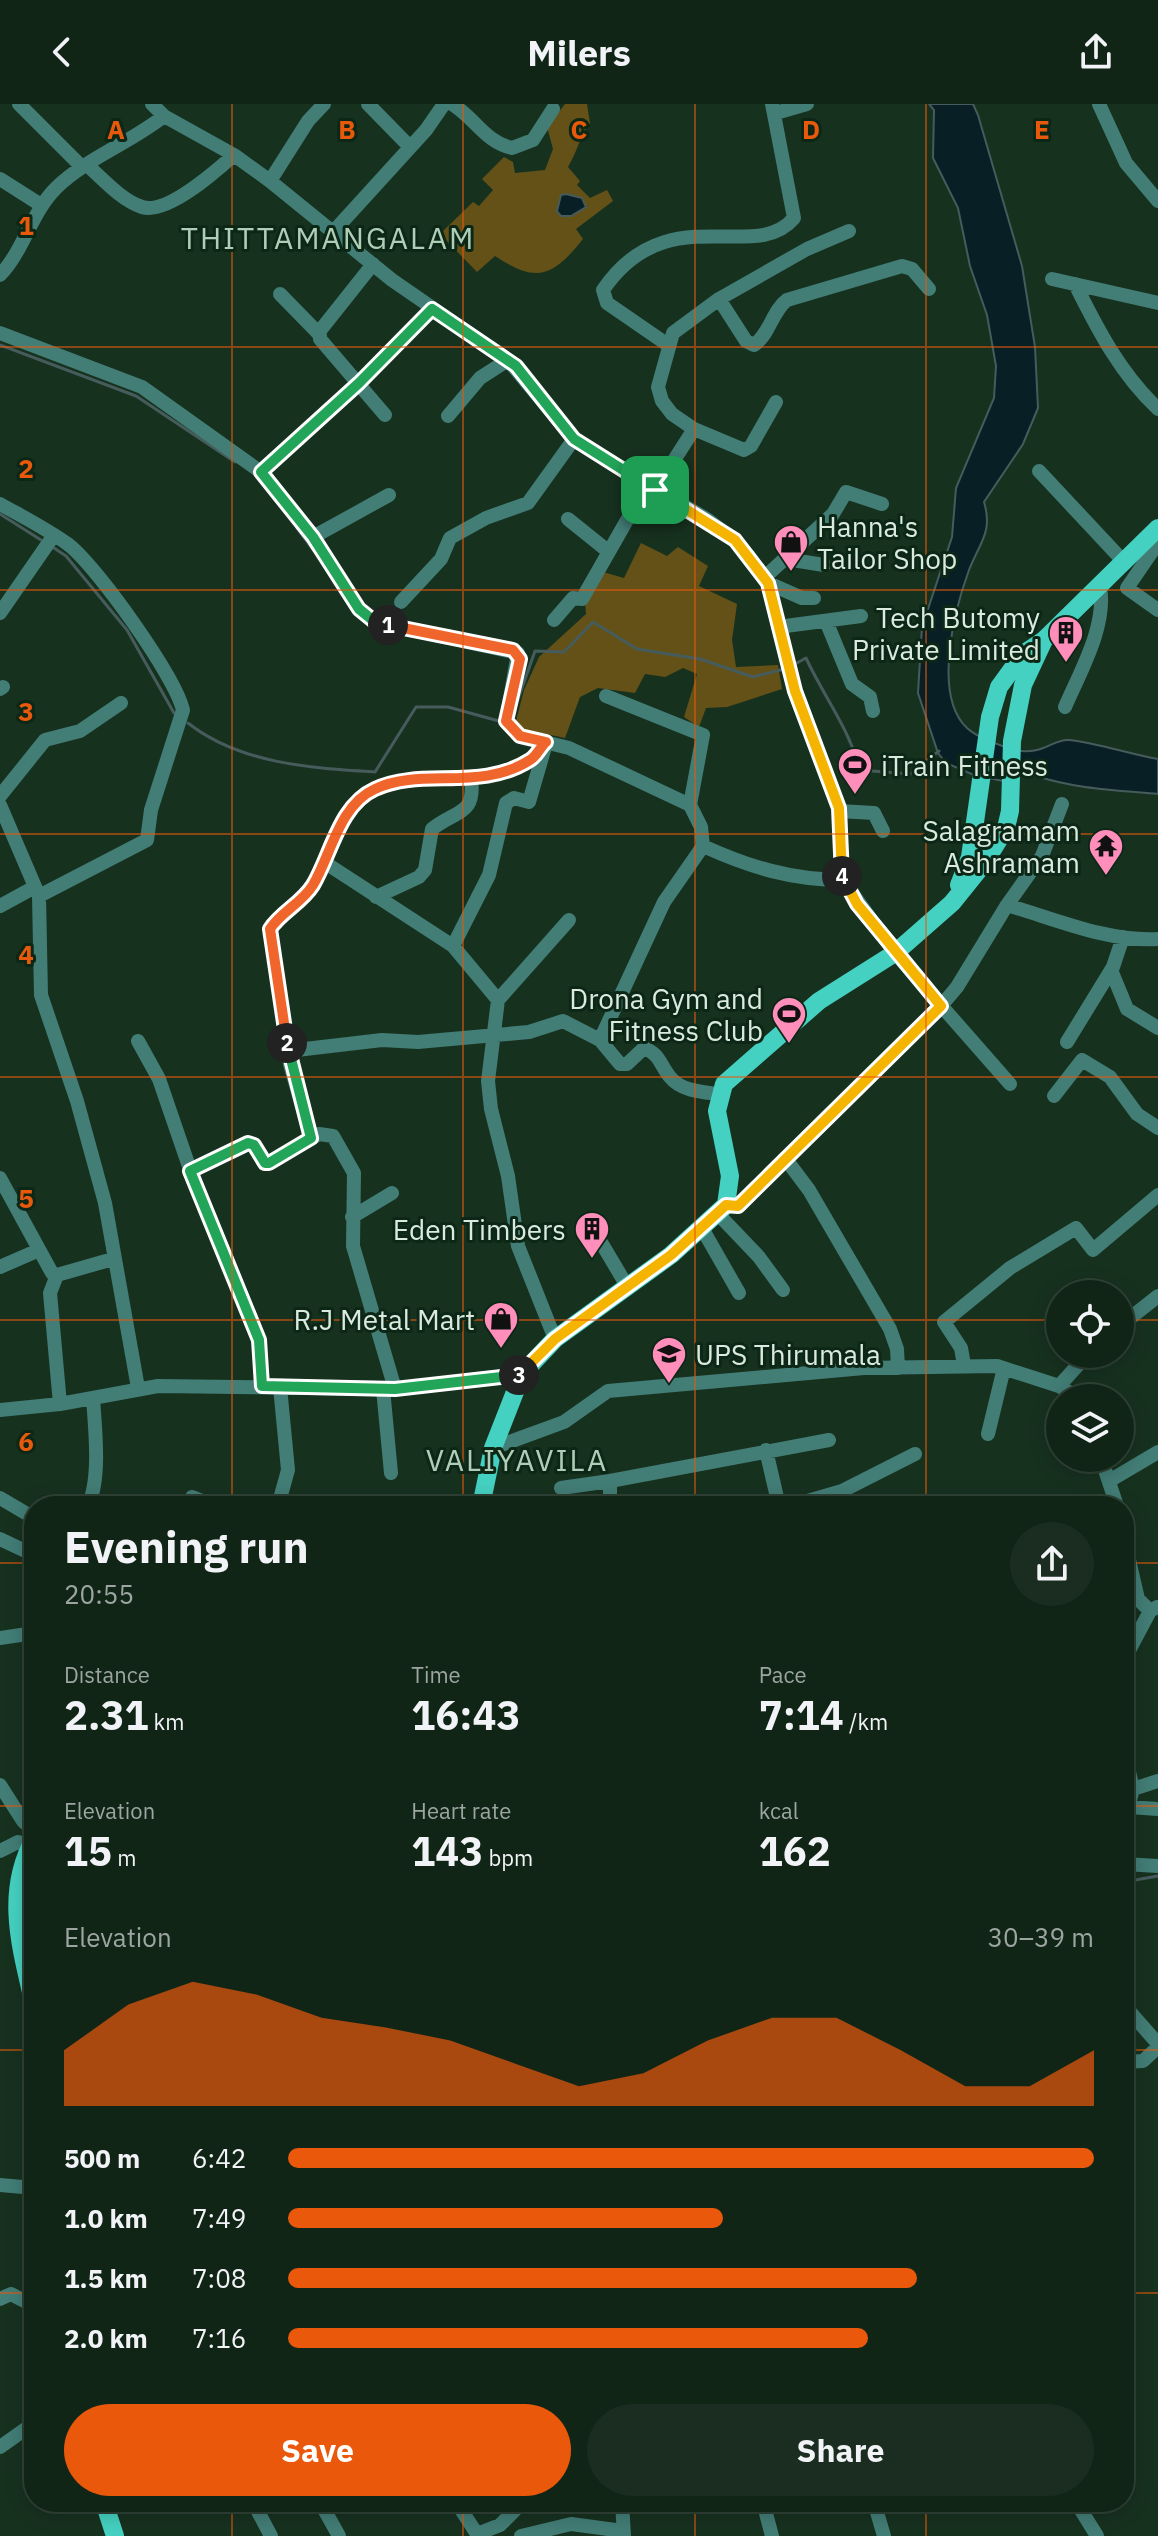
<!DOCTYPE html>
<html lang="en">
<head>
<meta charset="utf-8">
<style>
  :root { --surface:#112517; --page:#1a2d20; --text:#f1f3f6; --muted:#9ca5a1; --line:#304236; --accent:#ea580c }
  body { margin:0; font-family:"IBM Plex Sans",sans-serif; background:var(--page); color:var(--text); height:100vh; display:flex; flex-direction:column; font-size:30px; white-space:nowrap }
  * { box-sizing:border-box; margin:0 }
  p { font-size:26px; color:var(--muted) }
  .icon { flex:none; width:44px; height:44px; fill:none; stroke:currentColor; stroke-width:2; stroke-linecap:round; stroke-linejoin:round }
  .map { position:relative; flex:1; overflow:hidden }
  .drawer { position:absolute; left:24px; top:1392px; width:1110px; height:1016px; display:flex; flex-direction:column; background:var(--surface); border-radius:32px; box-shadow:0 4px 20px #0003,0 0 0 2px var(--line) }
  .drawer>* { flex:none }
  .controls { position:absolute; left:1046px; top:1176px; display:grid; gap:16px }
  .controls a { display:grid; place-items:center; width:88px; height:88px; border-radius:50%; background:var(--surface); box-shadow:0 4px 20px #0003,0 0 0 2px var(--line); font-size:40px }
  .pin { position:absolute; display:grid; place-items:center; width:68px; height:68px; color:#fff; margin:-34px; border-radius:16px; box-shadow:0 4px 12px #0006 }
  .km { position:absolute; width:40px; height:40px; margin:-20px; border-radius:50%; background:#222; color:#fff; font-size:22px; line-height:40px; text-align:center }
  .round { display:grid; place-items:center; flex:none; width:84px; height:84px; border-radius:42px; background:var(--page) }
  .headline { display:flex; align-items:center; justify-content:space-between; height:136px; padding:0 40px }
  h1 { font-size:44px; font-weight:700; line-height:60px }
  .stats { display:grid; grid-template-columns:repeat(3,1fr); gap:12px; height:136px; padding:8px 40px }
  .stats div { display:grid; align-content:center }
  .stats b { font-size:40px; font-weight:700 }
  .stats small { font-size:22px; font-weight:400 }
  .stats p { font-size:22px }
  .chart { height:224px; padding:16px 40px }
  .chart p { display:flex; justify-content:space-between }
  .chart svg { width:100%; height:144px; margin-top:8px; fill:var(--accent); opacity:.7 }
  .primary-button { display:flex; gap:16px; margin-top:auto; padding:16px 40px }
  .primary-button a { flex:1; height:92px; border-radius:48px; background:var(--accent); color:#fff; font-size:32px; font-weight:700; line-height:92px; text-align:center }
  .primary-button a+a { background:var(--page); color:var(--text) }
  ul { padding:0 40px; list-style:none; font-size:26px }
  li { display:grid; grid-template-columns:128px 96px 1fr; align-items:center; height:60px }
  li i { height:20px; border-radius:10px; background:var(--accent) }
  header { display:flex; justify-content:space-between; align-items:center; height:104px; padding:0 40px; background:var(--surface); font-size:36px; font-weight:700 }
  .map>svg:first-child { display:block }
</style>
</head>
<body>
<header><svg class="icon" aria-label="back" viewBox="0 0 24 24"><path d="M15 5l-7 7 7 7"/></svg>Milers<svg class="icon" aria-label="share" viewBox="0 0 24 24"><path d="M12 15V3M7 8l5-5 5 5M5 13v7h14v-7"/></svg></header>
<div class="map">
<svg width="1158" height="2432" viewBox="0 0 1158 2432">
  <rect width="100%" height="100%" fill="#17311f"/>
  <path fill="#645117" d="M565 0H587L590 19C580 32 577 48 568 63L580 77 577 81 590 94 607 86 613 97 576 125 583 135C552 174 536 179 495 152L477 168 440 130 473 98 479 102 493 86 482 75 504 53 513 58 515 69 545 66 553 45 547 23Z
    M641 439 667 452 678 443 708 462 699 482 737 500 732 536 736 563 778 561 782 585 727 603 706 604 699 623 684 613 697 570 683 564 665 573 645 570 635 589 598 584 580 593 565 634 523 625 516 617 524 586 539 553 586 510 585 498 603 468 624 474Z"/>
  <path fill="#071f25" stroke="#465c5c" stroke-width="2" d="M929 0H973L978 11 1022 162 1035 243 1038 304 1023 340 984 398C993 428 980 438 969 466 955 504 932 591 967 624 978 634 997 640 1011 645 1042 654 1053 634 1069 636 1098 639 1129 650 1158 655V690C1112 686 1076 685 1033 671 1023 668 1011 672 1003 677L974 671 946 659 938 649 918 589 922 523 952 433 956 384 994 294 996 262 987 211 970 162 958 104 933 54 934 6Z
    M566 90 582 94 586 103 571 112H561L557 107 561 91Z"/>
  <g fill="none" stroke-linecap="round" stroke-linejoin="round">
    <path stroke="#465c5c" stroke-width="3" d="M0 241 136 292 235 358
      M0 410 41 436
      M297 424 314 447
      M54 444 66 452 127 526 174 609
      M795 560 806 554C824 593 849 624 860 666L910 670 939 647
      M515 604 535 547 564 548 593 518 637 545 700 555 753 573 784 565
      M188 619C240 660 311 664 375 668L416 603H448L499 617
      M1124 1778 1158 1772"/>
    <path stroke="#427d76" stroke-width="14" d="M19 0 82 63
      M152 0 164 12 234 51 270 77 392 176 508 256 574 335 708 416 735 436 749 452 768 479 795 587 839 704 843 776 895 849 1010 980
      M368 0 410 43
      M452 0C475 14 485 38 512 44L533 36 553 5
      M1099 0 1126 59 1158 97
      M776 9 807 0
      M87 61C103 75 121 96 142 103 167 111 216 67 234 51
      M0 75 41 101
      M270 77 308 17 324 0
      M334 127 426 26 444 0
      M373 160 319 228 320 235 385 311
      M0 171C24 146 31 109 56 84 87 54 130 39 164 12
      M1052 175 1158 199
      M1075 180C1098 226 1120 269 1158 305
      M280 190 320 231
      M719 195 746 237 754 241C770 230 772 207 787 196L902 162 912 165 929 185
      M0 229 142 283 261 368 313 433 359 505 375 518 518 549 506 617 520 632 569 644 690 701 701 723 703 742C749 763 792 776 843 776
      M668 241 607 199 603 186C667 92 755 161 794 114L772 0
      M448 312 480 274 508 256
      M694 325 744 346 751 342 776 298
      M1039 367 1125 459
      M261 368 359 279 432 205
      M655 386 694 325 672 310 662 297 658 283 673 229 719 195 807 145 849 127
      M0 400C23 413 47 425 69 441 97 463 175 572 183 606L151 706 147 736 39 792
      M568 415 609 448
      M313 433 389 391
      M1158 439 1127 484 1158 506
      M786 455 824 461
      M765 473 833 410 846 388 882 400
      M768 479 802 494H814
      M401 498 441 455 450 434 486 414 528 399 574 335
      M0 509 54 431
      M554 516 573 494 582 495 647 381
      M826 517 852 580 870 593 873 607
      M778 523 861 512
      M0 585 3 583
      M606 592 703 631 690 701
      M1065 603C1080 568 1107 522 1100 483
      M0 692 45 636 80 627 121 599
      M0 701 39 792 41 891 77 997 105 1099 138 1284
      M839 707 874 709 883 727
      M324 758 453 842 498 896
      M376 793 419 773 425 766 432 725C456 706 476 711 471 675
      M1007 801 1042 752 1062 700
      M0 802 33 784
      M453 842 489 771 506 699 514 694 529 698 545 643
      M1111 866 1127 905 1158 924
      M600 936 664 798 703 742
      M138 937 159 975 195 1080 259 1236 262 1282
      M1067 938 1113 863 1123 833
      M288 947 382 936 418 938 529 928 563 917 600 936 620 960H627L644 944C660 950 660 961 670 973 681 987 702 988 718 990
      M1054 992 1082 956 1110 973 1137 1010 1158 1024
      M311 1034 290 960 270 825C281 807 302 799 313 781 331 751 339 701 375 685 422 663 481 688 530 656 537 652 540 643 546 638
      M785 1054 809 1086 890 1225 897 1245 898 1264
      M190 1067 245 1040 254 1041 262 1056 269 1059 319 1030 333 1032 354 1069 353 1142 395 1285
      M0 1074 52 1169 57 1171 113 1155
      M726 1101 738 1102 941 902 957 883 1007 801C1055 815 1108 838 1158 835
      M719 1111 759 1153 783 1186
      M352 1113 392 1089
      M589 1118 627 1182
      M703 1126 739 1189
      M0 1163 39 1146
      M57 1171 50 1189 60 1300
      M1120 1222 1158 1192
      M555 1235 518 1142 508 1072 491 1005 488 977 498 896 569 816
      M964 1261 961 1244 944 1218 1010 1164 1076 1124 1093 1146 1158 1091
      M1059 1282 1088 1250
      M383 1285 391 1369
      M0 1306 60 1300 158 1282 395 1285 522 1270
      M988 1330 1004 1264
      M493 1344 564 1318 608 1287 864 1264 997 1262 1059 1282 1079 1294
      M766 1346 779 1402
      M1101 1354 1117 1402
      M1109 1377 1158 1348
      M561 1384 610 1377
      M192 1393 215 1402
      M0 1394 34 1414
      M281 1394 302 1402
      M88 1402C101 1374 95 1325 93 1294
      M278 1402 288 1366 280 1283
      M610 1402V1377L829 1336
      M790 1402 842 1387 915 1350
      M1124 1434 1138 1495 1150 1507
      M0 1435 34 1451
      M0 1534 34 1529
      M1124 1556 1150 1507 1157 1503
      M1124 1646 1133 1685 1124 1718
      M0 1681 23 1717 34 1727
      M1133 1685 1158 1677
      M1129 1703 1158 1705
      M0 1747 18 1738 30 1741
      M1124 1760 1158 1762
      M1124 1901 1158 1940
      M1124 1958 1143 1957 1158 1943
      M0 2081 34 2084
      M0 2195 11 2190 34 2202
      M0 2343 34 2319
      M253 2398 271 2432
      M320 2398 339 2432
      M456 2398 477 2430 500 2421 523 2398
      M622 2398 624 2432
      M763 2398 772 2432
      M874 2398 884 2432
      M1076 2398 1097 2432
      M106 2402 118 2398
      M521 2432 571 2420 623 2427"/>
    <path stroke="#45d1c1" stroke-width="18" d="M959 781 970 753 990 613 999 583 1023 550 1044 536 1158 424
      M481 1402 493 1344 522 1270 555 1235 671 1151 726 1101 730 1072 717 1007 724 980 819 897 895 849 952 799 985 758 1006 724 1010 707 1012 637 1023 581 1044 536
      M34 1735C4 1789 21 1844 34 1901
      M104 2398 115 2432"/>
  </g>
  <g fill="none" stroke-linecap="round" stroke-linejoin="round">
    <defs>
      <path id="split-1" d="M388 521 375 518 359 505 313 433 261 368 359 279 432 205 516 262 574 335 655 386"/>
      <path id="split-2" d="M287 939 270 825C281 808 302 799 313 781 331 751 339 701 375 685 422 663 480 688 530 656 537 652 540 643 546 638L520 632 506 617 520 555 513 546 388 521"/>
      <path id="split-3" d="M287 939 311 1034 269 1059H265L254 1041 248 1039 190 1067 259 1236 262 1282 395 1285 519 1271"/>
      <path id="split-4" d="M519 1271 555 1235 671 1151 726 1101 738 1102 941 902 857 800 842 772"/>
      <path id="split-5" d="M655 386 735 436 768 479 795 587 839 704 842 772"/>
    </defs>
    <use href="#split-1" stroke="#fff" stroke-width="16"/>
    <use href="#split-2" stroke="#fff" stroke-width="16"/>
    <use href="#split-3" stroke="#fff" stroke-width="16"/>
    <use href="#split-4" stroke="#fff" stroke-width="16"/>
    <use href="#split-5" stroke="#fff" stroke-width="16"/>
    <use href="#split-1" stroke="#22a559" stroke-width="10"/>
    <use href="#split-2" stroke="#f0652b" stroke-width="10"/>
    <use href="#split-3" stroke="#22a559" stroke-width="10"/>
    <use href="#split-4" stroke="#f5b400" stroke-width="10"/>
    <use href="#split-5" stroke="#f5b400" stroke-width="10"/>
  </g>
  <path fill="none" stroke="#e8590c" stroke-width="2" stroke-opacity="0.55" d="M232 0V1402M463 0V1402M695 0V1402M926 0V1402M0 243H1158M0 486H1158M0 730H1158M0 973H1158M0 1216H1060M1120 1216H1158M0 1459H34M1124 1459H1158M0 1702H34M1124 1702H1158M0 1946H34M1124 1946H1158M0 2189H34M1124 2189H1158M232 2398V2432M463 2398V2432M695 2398V2432M926 2398V2432"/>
  <defs>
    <symbol id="shop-pin" viewBox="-11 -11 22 30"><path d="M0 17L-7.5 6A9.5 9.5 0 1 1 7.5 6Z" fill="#ff8eba" stroke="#0c2716"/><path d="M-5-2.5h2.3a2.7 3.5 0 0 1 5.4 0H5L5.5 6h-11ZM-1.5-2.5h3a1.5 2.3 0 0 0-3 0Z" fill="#111"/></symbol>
    <symbol id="building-pin" viewBox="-11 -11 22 30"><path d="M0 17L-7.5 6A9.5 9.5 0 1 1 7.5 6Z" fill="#ff8eba" stroke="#0c2716"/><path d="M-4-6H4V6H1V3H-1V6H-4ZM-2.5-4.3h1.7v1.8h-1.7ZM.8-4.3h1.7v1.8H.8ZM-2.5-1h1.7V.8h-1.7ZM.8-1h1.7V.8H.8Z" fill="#111"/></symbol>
    <symbol id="stadium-pin" viewBox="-11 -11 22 30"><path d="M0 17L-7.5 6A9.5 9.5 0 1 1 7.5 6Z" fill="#ff8eba" stroke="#0c2716"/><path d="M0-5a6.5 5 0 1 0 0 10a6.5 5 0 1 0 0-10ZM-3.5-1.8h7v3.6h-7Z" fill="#111"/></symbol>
    <symbol id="temple-pin" viewBox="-11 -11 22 30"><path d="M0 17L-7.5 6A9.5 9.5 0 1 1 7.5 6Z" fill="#ff8eba" stroke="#0c2716"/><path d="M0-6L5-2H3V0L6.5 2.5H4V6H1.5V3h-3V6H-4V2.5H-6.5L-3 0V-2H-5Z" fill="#111"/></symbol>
    <symbol id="school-pin" viewBox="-11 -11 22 30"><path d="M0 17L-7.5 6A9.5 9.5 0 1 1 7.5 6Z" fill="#ff8eba" stroke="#0c2716"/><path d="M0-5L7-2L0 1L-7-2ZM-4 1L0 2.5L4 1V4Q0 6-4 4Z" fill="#111"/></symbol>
  </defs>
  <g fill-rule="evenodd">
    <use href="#shop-pin" x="771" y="418" width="40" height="54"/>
    <use href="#building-pin" x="1046" y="509" width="40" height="54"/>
    <use href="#stadium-pin" x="835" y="641" width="40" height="54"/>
    <use href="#temple-pin" x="1086" y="722" width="40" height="54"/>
    <use href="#stadium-pin" x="769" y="890" width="40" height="54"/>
    <use href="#building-pin" x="572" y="1105" width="40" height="54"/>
    <use href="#shop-pin" x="481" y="1195" width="40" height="54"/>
    <use href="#school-pin" x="649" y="1230" width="40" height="54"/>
  </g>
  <g text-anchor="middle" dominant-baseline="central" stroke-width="6" stroke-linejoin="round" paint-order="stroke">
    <g font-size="28" fill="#daeade" stroke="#0c2716" text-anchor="end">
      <text x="817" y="422" text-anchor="start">Hanna's<tspan x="817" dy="32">Tailor Shop</tspan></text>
      <text x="1040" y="513">Tech Butomy<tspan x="1040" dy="32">Private Limited</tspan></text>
      <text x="881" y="661" text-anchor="start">iTrain Fitness</text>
      <text x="1080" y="726">Salagramam<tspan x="1080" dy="32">Ashramam</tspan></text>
      <text x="763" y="894">Drona Gym and<tspan x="763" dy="32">Fitness Club</tspan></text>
      <text x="566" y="1125">Eden Timbers</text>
      <text x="475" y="1215">R.J Metal Mart</text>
      <text x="695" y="1250" text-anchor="start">UPS Thirumala</text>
    </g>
    <g font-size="30" letter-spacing="2" fill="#afceb7" stroke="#0c2716">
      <text x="328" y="133">THITTAMANGALAM</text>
      <text x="517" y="1355">VALIYAVILA</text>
    </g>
  </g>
  <g font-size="26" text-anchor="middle" font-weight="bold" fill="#e8590c" stroke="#0c2716" stroke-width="6" stroke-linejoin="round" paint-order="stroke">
    <text x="116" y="35">A</text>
    <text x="347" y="35">B</text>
    <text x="579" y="35">C</text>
    <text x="811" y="35">D</text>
    <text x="1042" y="35">E</text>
    <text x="26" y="131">1</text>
    <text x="26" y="374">2</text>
    <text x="26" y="617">3</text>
    <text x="26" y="860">4</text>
    <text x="26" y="1104">5</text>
    <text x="26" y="1347">6</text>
  </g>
</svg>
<div class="controls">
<a><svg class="icon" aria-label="locate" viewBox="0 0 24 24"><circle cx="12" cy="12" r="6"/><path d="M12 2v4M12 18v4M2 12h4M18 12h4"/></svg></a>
<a><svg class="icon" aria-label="layers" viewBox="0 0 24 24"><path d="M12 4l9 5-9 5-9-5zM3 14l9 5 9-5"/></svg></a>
</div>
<div class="pin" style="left:655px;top:386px;background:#1e9e55"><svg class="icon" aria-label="arrive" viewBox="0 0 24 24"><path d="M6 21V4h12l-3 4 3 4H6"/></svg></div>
<b class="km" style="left:388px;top:521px">1</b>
<b class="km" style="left:287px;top:939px">2</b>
<b class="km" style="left:519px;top:1271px">3</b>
<b class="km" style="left:842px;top:772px">4</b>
<section class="drawer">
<div class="headline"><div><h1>Evening run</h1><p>20:55</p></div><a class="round"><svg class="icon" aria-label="share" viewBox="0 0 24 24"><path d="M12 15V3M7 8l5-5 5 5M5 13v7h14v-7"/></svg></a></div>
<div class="stats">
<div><p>Distance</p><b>2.31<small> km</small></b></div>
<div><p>Time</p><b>16:43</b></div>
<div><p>Pace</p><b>7:14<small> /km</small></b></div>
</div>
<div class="stats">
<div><p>Elevation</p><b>15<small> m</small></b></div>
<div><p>Heart rate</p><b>143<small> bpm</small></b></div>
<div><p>kcal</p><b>162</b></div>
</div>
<div class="chart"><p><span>Elevation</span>30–39 m</p>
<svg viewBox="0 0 160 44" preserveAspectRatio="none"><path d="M0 44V27L10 13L20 6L30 10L40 17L50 20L60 24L70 31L80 38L90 34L100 24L110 17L120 17L130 27L140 38L150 38L160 27V44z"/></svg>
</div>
<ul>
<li><b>500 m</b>6:42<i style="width:100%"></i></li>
<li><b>1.0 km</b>7:49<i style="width:54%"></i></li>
<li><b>1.5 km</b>7:08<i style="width:78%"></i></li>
<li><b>2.0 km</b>7:16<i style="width:72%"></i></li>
</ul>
<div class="primary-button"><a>Save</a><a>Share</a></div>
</section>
</div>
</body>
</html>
